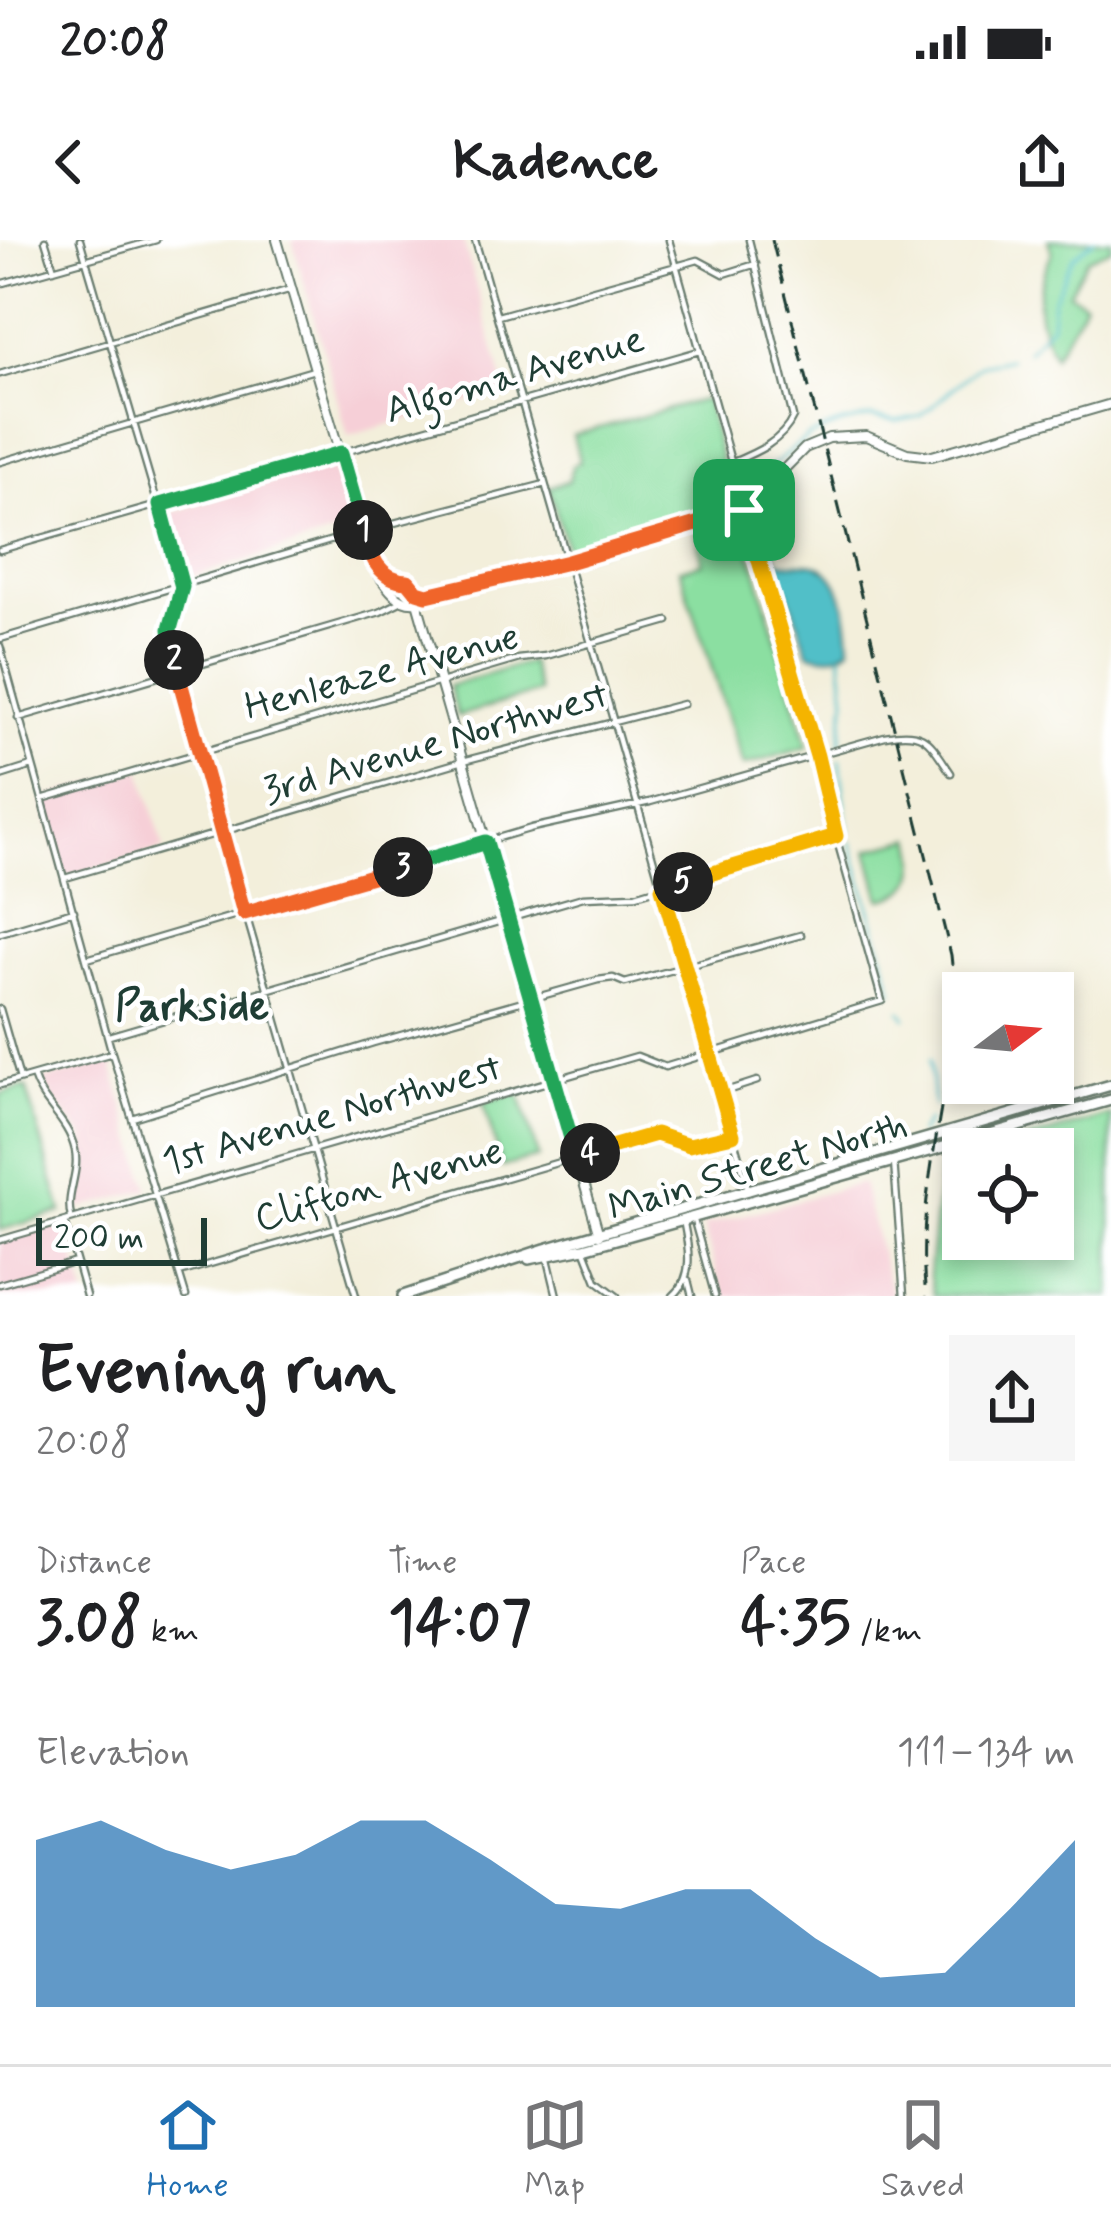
<!DOCTYPE html>
<html lang="en">
<head>
<meta charset="utf-8">
<style>
  :root { --surface:#fff; --page:#f6f6f6; --text:#202124; --muted:#757577; --line:#e0e0e0; --accent:#1f6fb2 }
  body { margin:0; font-family:Mynerve,sans-serif; background:var(--page); color:var(--text); height:100vh; display:flex; flex-direction:column; font-size:45px; white-space:nowrap }
  * { box-sizing:border-box; margin:0 }
  p { font-size:39px; color:var(--muted) }
  .icon { flex:none; width:66px; height:66px; fill:none; stroke:currentColor; stroke-width:2; stroke-linecap:round; stroke-linejoin:round }
  .map { position:relative; height:1056px; overflow:hidden }
  .side { display:flex; flex-direction:column; background:var(--surface); flex:1 }
  .side>* { flex:none }
  .needle { width:78px; rotate:74deg }
  .fabs { position:absolute; left:942px; top:732px; display:grid; gap:24px }
  .fabs a { display:grid; place-items:center; width:132px; height:132px; border-radius:0px; background:var(--surface); box-shadow:0 6px 18px #0003; font-size:60px }
  .scale { position:absolute; left:36px; bottom:30px; width:171px; box-sizing:border-box; padding-left:12px; border:6px solid #1f3d34; border-top:0; font-size:33px; line-height:42px; white-space:nowrap; color:#1f3d34; -webkit-text-stroke:9px #fff; paint-order:stroke }
  .pin { position:absolute; display:grid; place-items:center; width:102px; height:102px; color:#fff; margin:-51px; border-radius:24px; box-shadow:0 6px 18px #0006 }
  .km { position:absolute; width:60px; height:60px; margin:-30px; border-radius:50%; background:#222; color:#fff; font-size:33px; line-height:60px; text-align:center }
  .round { display:grid; place-items:center; flex:none; width:126px; height:126px; border-radius:0px; background:var(--page) }
  .headline { display:flex; align-items:center; justify-content:space-between; height:204px; padding:0 36px }
  h1 { font-size:66px; font-weight:800; line-height:90px }
  .stats { display:grid; grid-template-columns:repeat(3,1fr); gap:18px; height:204px; padding:12px 36px }
  .stats div { display:grid; align-content:center }
  .stats b { font-size:60px; font-weight:800 }
  .stats small { font-size:33px; font-weight:400 }
  .stats p { font-size:33px }
  .chart { height:336px; padding:24px 36px }
  .chart p { display:flex; justify-content:space-between }
  .chart svg { width:100%; height:216px; margin-top:12px; fill:var(--accent); opacity:.7 }
  .status { display:flex; justify-content:space-between; align-items:center; height:84px; padding:0 60px; background:var(--surface); direction:ltr }
  .status svg { height:33px; fill:currentColor }
  header { display:flex; justify-content:space-between; align-items:center; height:156px; padding:0 36px; background:var(--surface); font-size:54px; font-weight:800 }
  .tab-bar { display:flex; justify-content:space-around; align-items:center; height:168px; border-top:3px solid var(--line); background:var(--surface); font-size:33px; color:var(--muted) }
  .tab-bar a { display:grid; justify-items:center; gap:6px }
  .tab-bar .active { color:var(--accent) }
  .map>svg:first-child { display:block }
</style>
</head>
<body>
<div class="status"><b>20:08</b><svg viewBox="0 0 49 12"><path d="M0 12V9h3v3zM5 12V6h3v6zM10 12V3h3v9zM15 12V0h3v12zM26 1h20v11H26zM47 4h2v5h-2z"/></svg></div>
<header><svg class="icon" aria-label="back" viewBox="0 0 24 24"><path d="M15 5l-7 7 7 7"/></svg>Kadence<svg class="icon" aria-label="share" viewBox="0 0 24 24"><path d="M12 15V3M7 8l5-5 5 5M5 13v7h14v-7"/></svg></header>
<div class="map">
<svg width="1111" height="1056" viewBox="0 0 1111 1056">
  <rect width="100%" height="100%" fill="#fff"/>
  <filter id="ink" filterUnits="userSpaceOnUse"><feTurbulence type="fractalNoise" baseFrequency=".00833" numOctaves="2"/><feDisplacementMap in="SourceGraphic" scale="24" xChannelSelector="R" yChannelSelector="G"/><feConvolveMatrix kernelMatrix="1 2 1 2 8 2 1 2 1" color-interpolation-filters="sRGB"/></filter>
  <filter id="wash" filterUnits="userSpaceOnUse"><feTurbulence type="fractalNoise" baseFrequency=".004" numOctaves="4" result="noise"/><feDisplacementMap in="SourceGraphic" scale="48" xChannelSelector="R" yChannelSelector="G"/><feGaussianBlur stdDeviation="2.7" result="paint"/><feColorMatrix in="noise" values="0 0 0 0 0 0 0 0 0 0 0 0 0 0 0 0 0 1.4 0 .05"/><feComposite in="paint" operator="in"/></filter>
  <g filter="url(#wash)">
    <rect width="100%" height="100%" fill="#f3efdb"/>
    <path fill="#f6cfd7" d="M292 0H463L506 151 348 196Z
      M332 223 351 289 186 338 169 273Z
      M141 529 164 609 64 638 42 559Z
      M111 822 149 949 80 969 78 956 86 931 84 897 51 857 44 840Z
      M862 943 892 1056H723L703 986Z
      M65 982 86 1056H0V1000Z"/>
    <path fill="#8bdfa1" stroke="#558e6a" stroke-width="3" d="M1048 0H1111V8L1087 19 1069 53 1084 62 1082 69 1054 116C1032 72 1034 57 1052 12Z
      M706 159 733 271 569 318 549 247 569 241 572 226 580 222 573 195Z
      M732 279 743 285 808 507 743 526 680 329 703 323 696 290Z
      M530 422 539 452 458 476 449 446Z
      M913 598C922 627 915 655 881 659L868 610Z
      M26 847 62 972 0 990V854Z
      M519 852 538 917 502 927 483 862Z
      M1111 875V1056H933L929 1033 940 930 963 918V999H1053V909H995Z"/>
    <path fill="#51bfc8" stroke="#387e7e" stroke-width="3" d="M760 275 778 321C792 326 804 320 817 325 845 336 849 382 850 407 838 417 823 419 808 412L786 346 779 343 781 331 768 318Z"/>
    <g fill="none" stroke-linecap="round" stroke-linejoin="round">
      <path stroke="#51bfc8" stroke-width="3" d="M1027 111 1051 84 1053 60 1073 17 1094 0
        M746 228 752 248
        M749 237 768 229 808 197 839 184 871 177 897 181 921 176 980 125 1009 119
        M840 504 846 459 841 415
        M840 520 848 591
        M851 603 893 751
        M901 771 906 778
        M930 820 934 865
        M919 893 928 881
        M944 934 956 931"/>
    </g>
  </g>
  <g filter="url(#ink)">
    <g fill="none" stroke-linecap="round" stroke-linejoin="round">
      <defs>
        <path id="street" d="M45 0 54 29
          M80 0 182 347 169 389 176 432 356 1056
          M475 0 749 952
          M0 44 156 0
          M498 76 698 20 724 34 756 24
          M0 134 288 50
          M0 222 314 130
          M731 223C755 213 782 202 793 177L749 0
          M0 310 699 111
          M0 399 363 291 545 244
          M0 406 112 813 186 1056
          M18 478 380 372 402 361
          M0 536 32 526
          M42 559 519 419 546 416 668 381
          M65 638 463 521 683 464
          M0 693 74 671
          M87 719 532 588 650 562 885 496C926 488 929 501 951 533
          M0 769 20 839
          M109 796 583 657 636 655 836 596
          M33 836C42 865 68 879 75 910 80 933 65 955 71 977
          M0 845 112 813
          M720 853 757 841
          M132 878 373 803 598 740 613 738 625 743 801 695
          M894 921 904 1056
          M693 977 715 1056
          M65 982 86 1056
          M0 1000 637 816 665 827 882 761 669 0
          M584 1008 597 1041 617 1056
          M547 1015 557 1056
          M179 1033 656 894 689 905 732 895
          M688 1040 692 1056
          M0 1044 76 1022
          M673 1056C694 1038 689 1009 684 984"/>
        <path id="secondary" d="M277 0 373 326C384 342 395 365 417 362L412 344 387 335 370 315
          M418 360 744 270 805 208 829 198 866 196 907 213 932 216 1111 164
          M417 362 599 995"/>
        <path id="primary" d="M529 1019 584 1008 1111 860
          M403 1056 545 1009 1111 845"/>
      </defs>
      <use href="#street" stroke="#697b6e" stroke-width="9"/>
      <use href="#secondary" stroke="#697b6e" stroke-width="12"/>
      <use href="#primary" stroke="#697b6e" stroke-width="14"/>
      <use href="#street" stroke="#fff" stroke-width="4.5"/>
      <use href="#secondary" stroke="#fff" stroke-width="8"/>
      <use href="#primary" stroke="#fff" stroke-width="9"/>
      <path stroke="#1f3d34" stroke-width="3" stroke-dasharray="18 9" stroke-linecap="butt" d="M772 0 951 715C964 831 912 940 926 1056"/>
    </g>
  </g>
  <g fill="none" stroke-linecap="round" stroke-linejoin="round" filter="url(#ink)">
    <defs>
      <path id="split-1" d="M363 290C371 316 378 340 408 341L417 352 427 355 568 322 744 270"/>
      <path id="split-2" d="M174 420 170 389 182 347 160 265 341 213 363 290"/>
      <path id="split-3" d="M174 420 244 673 403 627"/>
      <path id="split-4" d="M403 627 486 602 576 916 590 913"/>
      <path id="split-5" d="M590 913 656 894 689 905 733 895 662 648 683 642"/>
      <path id="split-6" d="M683 642 836 596 817 516 744 270"/>
    </defs>
    <use href="#split-1" stroke="#fff" stroke-width="24"/>
    <use href="#split-2" stroke="#fff" stroke-width="24"/>
    <use href="#split-3" stroke="#fff" stroke-width="24"/>
    <use href="#split-4" stroke="#fff" stroke-width="24"/>
    <use href="#split-5" stroke="#fff" stroke-width="24"/>
    <use href="#split-6" stroke="#fff" stroke-width="24"/>
    <use href="#split-1" stroke="#f0652b" stroke-width="15"/>
    <use href="#split-2" stroke="#22a559" stroke-width="15"/>
    <use href="#split-3" stroke="#f0652b" stroke-width="15"/>
    <use href="#split-4" stroke="#22a559" stroke-width="15"/>
    <use href="#split-5" stroke="#f5b400" stroke-width="15"/>
    <use href="#split-6" stroke="#f5b400" stroke-width="15"/>
  </g>
  <g text-anchor="middle" dominant-baseline="central" stroke-width="9" stroke-linejoin="round" paint-order="stroke">
    <g font-size="39" fill="#1f3d34" stroke="#fff">
      <text transform="translate(515 136) rotate(-16)">Algoma Avenue</text>
      <text transform="translate(382 433) rotate(-15)">Henleaze Avenue</text>
      <text transform="translate(436 504) rotate(-16)">3rd Avenue Northwest</text>
      <text transform="translate(332 876) rotate(-16)">1st Avenue Northwest</text>
      <text transform="translate(758 928) rotate(-16)">Main Street North</text>
      <text transform="translate(379 946) rotate(-16)">Clifton Avenue</text>
    </g>
    <g font-size="42" font-weight="bold" fill="#1f3d34" stroke="#fff">
      <text x="192" y="767">Parkside</text>
    </g>
  </g>
</svg>
<div class="fabs">
<a><svg class="needle" viewBox="-14 -14 28 28"><path d="M0-13l5 13h-10z" fill="#e53935"/><path d="M0 13l5-13h-10z" fill="#757577"/></svg></a>
<a><svg class="icon" aria-label="locate" viewBox="0 0 24 24"><circle cx="12" cy="12" r="6"/><path d="M12 2v4M12 18v4M2 12h4M18 12h4"/></svg></a>
</div>
<div class="scale">200 m</div>
<div class="pin" style="left:744px;top:270px;background:#1e9e55"><svg class="icon" aria-label="arrive" viewBox="0 0 24 24"><path d="M6 21V4h12l-3 4 3 4H6"/></svg></div>
<b class="km" style="left:363px;top:290px">1</b>
<b class="km" style="left:174px;top:420px">2</b>
<b class="km" style="left:403px;top:627px">3</b>
<b class="km" style="left:590px;top:913px">4</b>
<b class="km" style="left:683px;top:642px">5</b>
</div>
<section class="side">
<div class="headline"><div><h1>Evening run</h1><p>20:08</p></div><a class="round"><svg class="icon" aria-label="share" viewBox="0 0 24 24"><path d="M12 15V3M7 8l5-5 5 5M5 13v7h14v-7"/></svg></a></div>
<div class="stats">
<div><p>Distance</p><b>3.08<small> km</small></b></div>
<div><p>Time</p><b>14:07</b></div>
<div><p>Pace</p><b>4:35<small> /km</small></b></div>
</div>
<div class="chart"><p><span>Elevation</span>111–134 m</p>
<svg viewBox="0 0 160 44" preserveAspectRatio="none"><path d="M0 44V10L10 6L20 12L30 16L40 13L50 6L60 6L70 14L80 23L90 24L100 20L110 20L120 30L130 38L140 37L150 24L160 10V44z"/></svg>
</div>
</section>
<nav class="tab-bar">
<a class="active"><svg class="icon" aria-label="home" viewBox="0 0 24 24"><path d="M3 11l9-7 9 7M6 9v11h12V9"/></svg>Home</a>
<a><svg class="icon" aria-label="map" viewBox="0 0 24 24"><path d="M3 6l6-2 6 2 6-2v14l-6 2-6-2-6 2zM9 4v14M15 6v14"/></svg>Map</a>
<a><svg class="icon" aria-label="saved" viewBox="0 0 24 24"><path d="M7 4h10v16l-5-4-5 4z"/></svg>Saved</a>
</nav>
</body>
</html>
